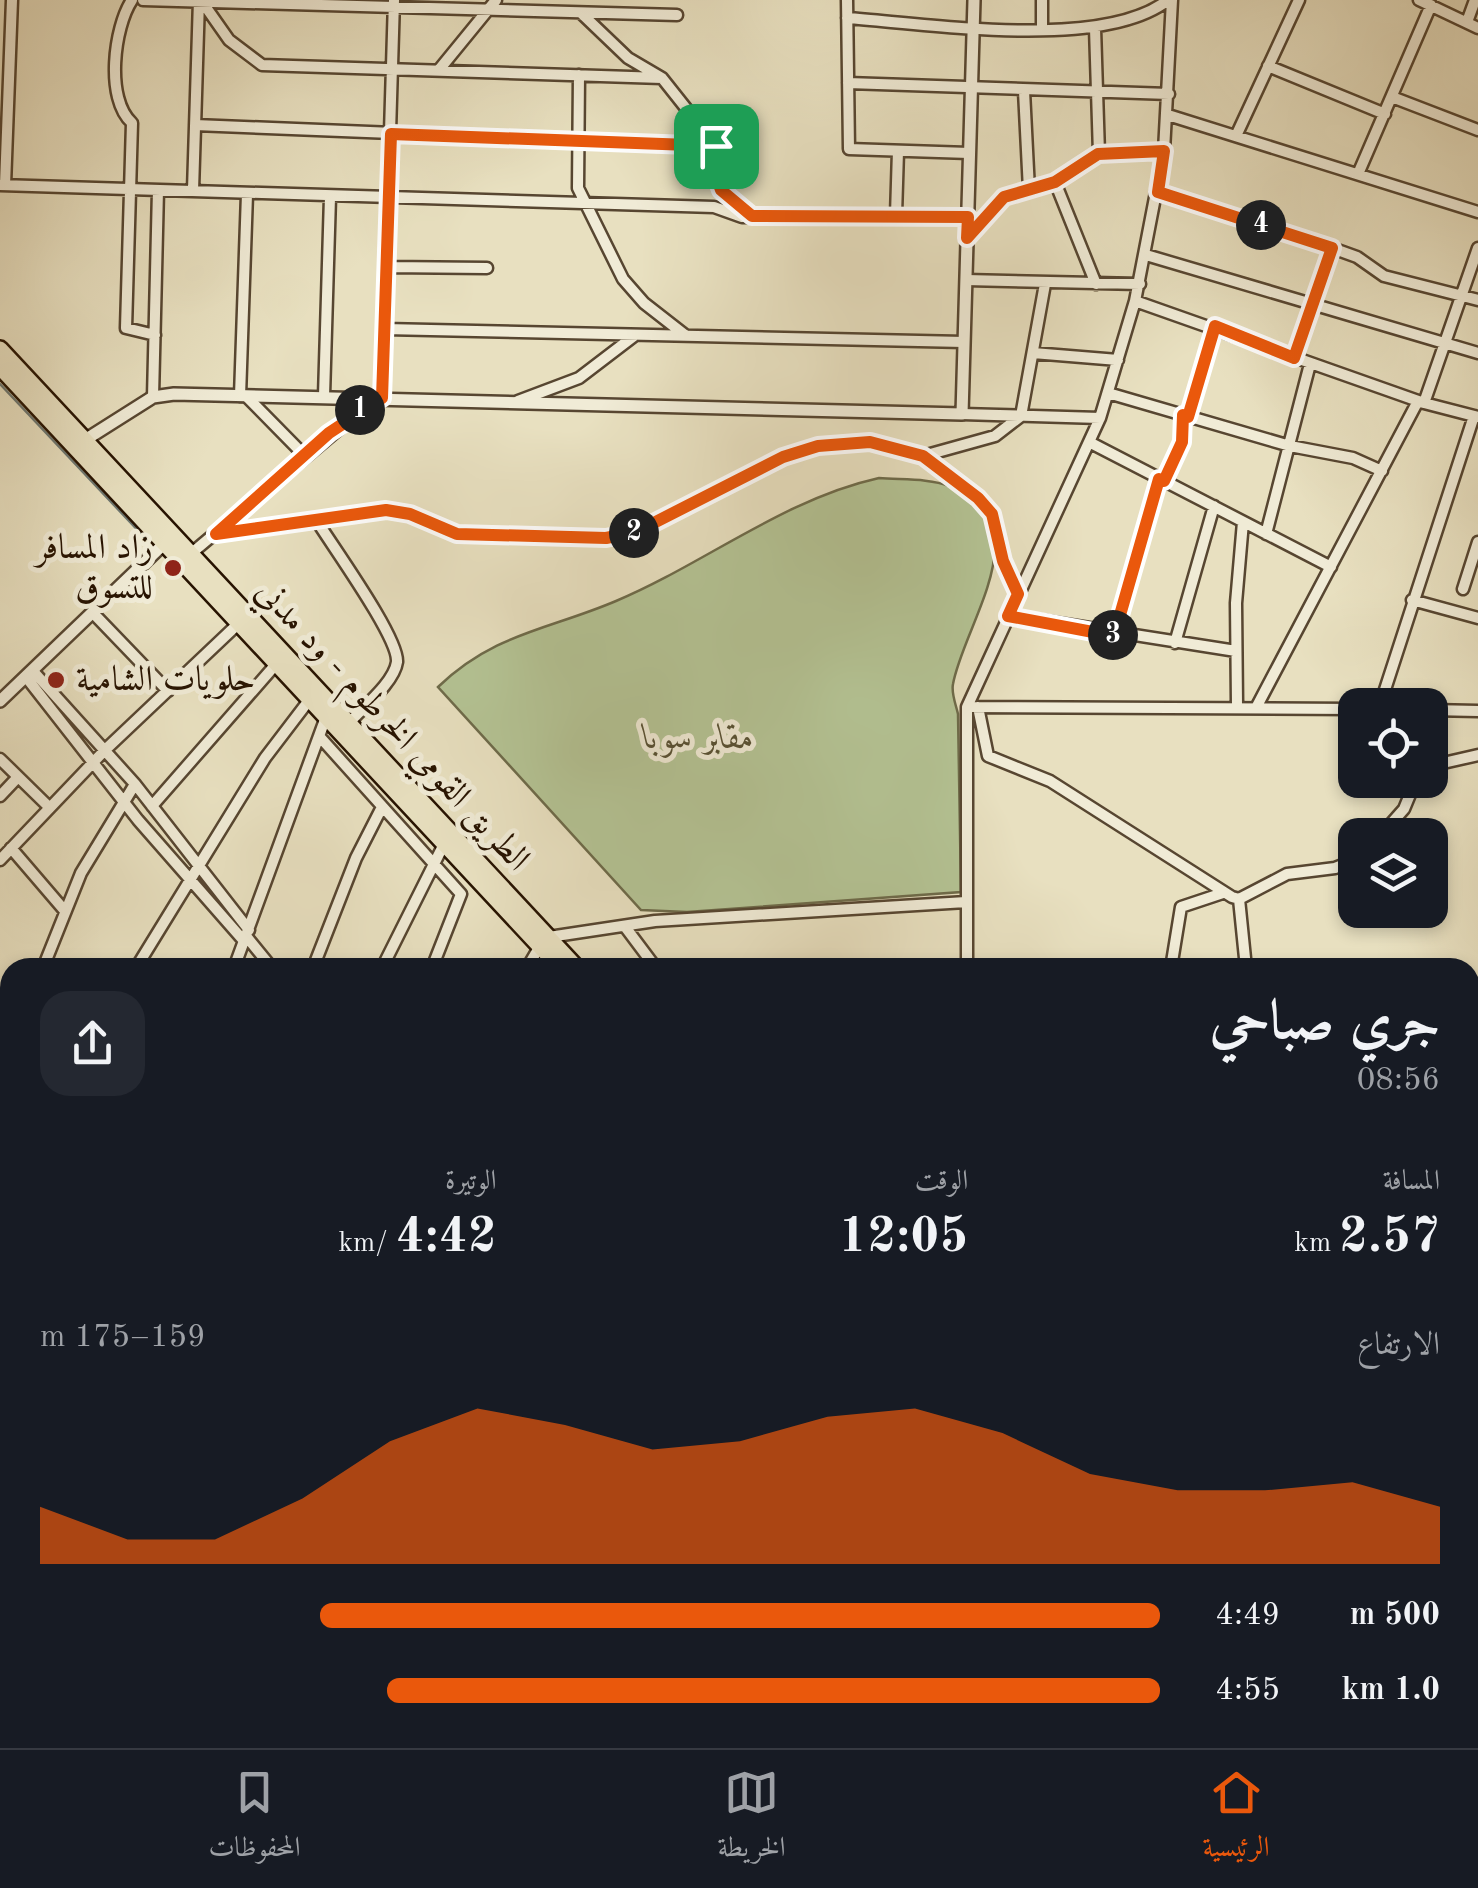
<!DOCTYPE html>
<html lang="ar">
<head>
<meta charset="utf-8">
<style>
  :root { --surface:#171b24; --page:#242831; --text:#f1f3f6; --muted:#9ea1a6; --line:#363941; --accent:#ea580c }
  body { margin:0; font-family:"Old Standard TT",Amiri,serif; background:var(--page); color:var(--text); direction:rtl; height:100vh; display:flex; flex-direction:column; font-size:38px; white-space:nowrap }
  * { box-sizing:border-box; margin:0 }
  p { font-size:32px; color:var(--muted) }
  .icon { flex:none; width:55px; height:55px; fill:none; stroke:currentColor; stroke-width:2; stroke-linecap:round; stroke-linejoin:round }
  .map { position:relative; flex:1; overflow:hidden; direction:ltr }
  .details { position:absolute; left:0px; top:958px; width:1480px; height:792px; display:flex; flex-direction:column; background:var(--surface); border-radius:30px 30px 0 0; box-shadow:0 5px 15px #0003; direction:rtl }
  .details>* { flex:none }
  .tools { position:absolute; left:1338px; top:688px; display:grid; gap:20px }
  .tools a { display:grid; place-items:center; width:110px; height:110px; border-radius:20px; background:var(--surface); box-shadow:0 5px 15px #0003; font-size:50px }
  .pin { position:absolute; display:grid; place-items:center; width:85px; height:85px; color:#fff; margin:-42px; border-radius:20px; box-shadow:0 5px 15px #0006 }
  .km { position:absolute; width:50px; height:50px; margin:-25px; border-radius:50%; background:#222; color:#fff; font-size:28px; line-height:50px; text-align:center }
  .round { display:grid; place-items:center; flex:none; width:105px; height:105px; border-radius:30px; background:var(--page) }
  .summary { display:flex; align-items:center; justify-content:space-between; height:170px; padding:0 40px }
  h1 { font-size:55px; font-weight:700; line-height:75px }
  .metrics { display:grid; grid-template-columns:repeat(3,1fr); gap:15px; height:170px; padding:10px 40px }
  .metrics div { display:grid; align-content:center }
  .metrics b { font-size:50px; font-weight:700 }
  .metrics small { font-size:28px; font-weight:400 }
  .metrics p { font-size:28px }
  .chart { height:280px; padding:20px 40px }
  .chart p { display:flex; justify-content:space-between }
  .chart svg { width:100%; height:180px; margin-top:10px; fill:var(--accent); opacity:.7 }
  ul { padding:0 40px; list-style:none; font-size:32px }
  li { display:grid; grid-template-columns:160px 120px 1fr; align-items:center; height:75px }
  li i { height:25px; border-radius:12px; background:var(--accent) }
  .tab-bar { display:flex; justify-content:space-around; align-items:center; height:140px; border-top:2px solid var(--line); background:var(--surface); font-size:28px; color:var(--muted) }
  .tab-bar a { display:grid; justify-items:center; gap:5px }
  .tab-bar .current { color:var(--accent) }
  .map>svg:first-child { display:block }
</style>
</head>
<body>
<div class="map">
<svg width="1478" height="1748" viewBox="0 0 1478 1748">
  <rect width="100%" height="100%" fill="#e8e0c0"/>
  <filter id="stains"><feTurbulence type="fractalNoise" baseFrequency=".002" numOctaves="4"/><feColorMatrix values="0 0 0 0 .2 0 0 0 0 .09 0 0 0 0 .02 0 0 0 .5 -.17"/></filter>
  <radialGradient id="worn" r=".72"><stop offset=".6" stop-color="#630" stop-opacity="0"/><stop offset="1" stop-color="#630" stop-opacity=".3"/></radialGradient>
  <path fill="#b4c394" stroke="#6e6b4a" stroke-width="2.5" d="M879 478C900 480 929 478 949 486 1044 522 964 623 953 684 951 693 956 705 958 714L961 892 687 912 641 910 438 687C494 633 548 630 616 601 704 564 784 499 879 478Z"/>
  <g fill="none" stroke-linecap="round" stroke-linejoin="round">
    <path stroke="#6d7771" stroke-width="2.5" d="M0 384 146 539"/>
    <defs>
      <path id="minor" d="M132 0C114 27 105 99 132 123L126 328 155 335
        M143 0 677 15
        M847 0 849 149 969 153
        M1419 0 1478 28
        M203 3 229 40 262 65 662 78
        M581 13 628 58 662 78 716 146C714 183 725 194 752 216
        M847 18C930 24 1103 51 1168 0
        M1467 22 1475 0
        M1042 28V0
        M1095 28 1099 154
        M1268 66 1385 114
        M438 71 496 0
        M579 75 578 188 623 279 644 303 685 335
        M848 83 1169 94
        M1024 91 1029 190
        M1392 97 1478 130
        M1168 115 1478 212
        M195 125 716 146
        M1236 136 1299 0
        M1358 174 1431 5
        M1055 182 1096 284
        M0 185 714 207 742 217H968
        M5 185 12 0
        M193 190 199 0
        M1157 192 1332 248 1357 257 1384 276 1478 300
        M896 215 898 151
        M967 238 1004 197 1055 182 1099 154 1164 151
        M1146 255 1478 353
        M387 267 487 268
        M966 280 1140 284
        M1135 301 1424 403 1478 417
        M385 329 964 342
        M1033 353 1118 360
        M1294 357 1332 248
        M1108 393 1290 446 1353 458 1382 471
        M240 396 247 194
        M246 396 304 455
        M324 396 330 197
        M153 397 158 190
        M382 397 394 0
        M518 401 579 378 634 336
        M1424 403 1478 248
        M962 414 1100 418
        M1188 417 1215 327
        M1089 442 1331 567
        M923 456 995 436 1021 416 1045 284
        M1164 481 1181 444 1183 415
        M317 521C333 547 399 638 397 662 394 683 362 708 349 723
        M216 534 386 510 410 515 457 534 606 537 636 532 783 457 818 446 871 442 923 456 978 498 992 514 1003 561 1018 594
        M1266 534 1310 364
        M187 557 376 398
        M1463 589 1478 542
        M1412 600 1478 618
        M93 613 168 691
        M1008 615 1236 651
        M1114 635 1159 479
        M1175 643 1214 506
        M33 671 135 784 249 930
        M26 677 138 820 244 941
        M1237 705 1236 603 1243 522
        M1380 705 1474 416
        M1257 706 1418 401
        M973 707 1355 709
        M978 707 988 756 1050 781 1232 897 1239 899 1287 874 1335 868 1355 860
        M1430 710 1478 711
        M319 736 461 894 432 968
        M0 759 49 807
        M1430 766 1478 755
        M0 796 18 777
        M152 806 277 663
        M1381 835 1404 809 1416 780
        M11 848 65 911
        M0 860 105 750 239 623
        M1239 899 1246 968
        M626 928 656 968
        M246 936 272 968
        M549 937 655 921 966 902
        M43 968 81 873 135 784
        M136 968 265 758 310 699
        M234 968 326 717
        M313 968 356 858 381 809
        M382 968 444 844
        M527 968 540 946
        M967 968V707L1100 418 1135 301 1164 151 1172 0
        M1171 968 1181 907 1223 893
        M0 1019 10 1023
        M0 1083 10 1057
        M0 1094 10 1098
        M1470 1136 1478 1123
        M0 1237 10 1239
        M1470 1350 1478 1343
        M0 1364 10 1321
        M0 1414 10 1416
        M0 1479 10 1481
        M0 1538 10 1540
        M1470 1547 1478 1555
        M1470 1578 1478 1571
        M0 1684 10 1687
        M1470 1708 1478 1709
        M551 1740 612 1748
        M900 1740 905 1748
        M1165 1740 1196 1748
        M1225 1740 1226 1748
        M25 1748 27 1740
        M102 1748 105 1740
        M186 1748 189 1740
        M236 1748 238 1740
        M310 1748 312 1740
        M355 1748 357 1740
        M641 1748 642 1740
        M718 1748 719 1740
        M775 1748 776 1740
        M820 1748 822 1740
        M980 1748 982 1740
        M1054 1748 1056 1740
        M1136 1748 1139 1740"/>
      <path id="tertiary" d="M85 440 153 397 174 394 962 414 974 0
        M0 701 170 538"/>
      <path id="trunk" d="M0 349 577 968
        M0 367 560 968
        M1293 1740 1300 1748"/>
    </defs>
    <use href="#minor" stroke="#574631" stroke-width="15"/>
    <use href="#tertiary" stroke="#574631" stroke-width="16"/>
    <use href="#trunk" stroke="#271301" stroke-width="20"/>
    <use href="#minor" stroke="#f0ebd6" stroke-width="10"/>
    <use href="#tertiary" stroke="#f0ebd6" stroke-width="11"/>
    <use href="#trunk" stroke="#e8e0c0" stroke-width="15"/>
  </g>
  <g fill="none" stroke-linecap="round" stroke-linejoin="round">
    <defs>
      <path id="route" d="M391 134 716 146 714 171 721 190 752 216 968 217 967 238 1004 197 1055 182 1098 154 1164 151 1158 192 1332 248 1294 358 1215 326 1188 417 1183 415 1182 442 1164 481 1159 479 1114 636 1008 616 1018 594 1003 561 992 514 978 498 923 456 870 442 818 446 783 457 636 532 606 538 457 534 410 514 386 510 216 534 329 433 382 398Z"/>
    </defs>
    <use href="#route" stroke="#fff" stroke-width="20"/>
    <use href="#route" stroke="#ea580c" stroke-width="12"/>
  </g>
  <g fill="#8f2418" stroke="#f0ebd6" stroke-width="4">
    <circle cx="173" cy="568" r="10"/>
    <circle cx="56" cy="680" r="10"/>
  </g>
  <g text-anchor="middle" dominant-baseline="central" stroke-width="10" stroke-linejoin="round" paint-order="stroke">
    <g font-size="35" fill="#271301" stroke="#f0ebd6" text-anchor="end">
      <text x="153" y="548">زاد المسافر<tspan x="153" dy="40">للتسوق</tspan></text>
      <text x="76" y="680" text-anchor="start">حلويات الشامية</text>
    </g>
    <g font-size="35" fill="#271301" stroke="#f0ebd6">
      <text transform="translate(392 726) rotate(47)">الطريق القومي الخرطوم - ود مدني</text>
    </g>
    <g font-size="35" font-style="italic" fill="#585134" stroke="#f0ebd6">
      <text x="699" y="738">مقابر سوبا</text>
    </g>
  </g>
  <rect width="100%" height="100%" filter="url(#stains)"/>
  <rect width="100%" height="100%" fill="url(#worn)"/>
</svg>
<div class="tools">
<a><svg class="icon" aria-label="locate" viewBox="0 0 24 24"><circle cx="12" cy="12" r="6"/><path d="M12 2v4M12 18v4M2 12h4M18 12h4"/></svg></a>
<a><svg class="icon" aria-label="layers" viewBox="0 0 24 24"><path d="M12 4l9 5-9 5-9-5zM3 14l9 5 9-5"/></svg></a>
</div>
<div class="pin" style="left:716px;top:146px;background:#1e9e55"><svg class="icon" aria-label="arrive" viewBox="0 0 24 24"><path d="M6 21V4h12l-3 4 3 4H6"/></svg></div>
<b class="km" style="left:360px;top:410px">1</b>
<b class="km" style="left:634px;top:533px">2</b>
<b class="km" style="left:1113px;top:635px">3</b>
<b class="km" style="left:1261px;top:225px">4</b>
<section class="details">
<div class="summary"><div><h1>جري صباحي</h1><p>08:56</p></div><a class="round"><svg class="icon" aria-label="share" viewBox="0 0 24 24"><path d="M12 15V3M7 8l5-5 5 5M5 13v7h14v-7"/></svg></a></div>
<div class="metrics">
<div><p>المسافة</p><b>2.57<small> km</small></b></div>
<div><p>الوقت</p><b>12:05</b></div>
<div><p>الوتيرة</p><b>4:42<small> /km</small></b></div>
</div>
<div class="chart"><p><span>الارتفاع</span>159–175 m</p>
<svg viewBox="0 0 160 44" preserveAspectRatio="none"><path d="M0 44V30L10 38L20 38L30 28L40 14L50 6L60 10L70 16L80 14L90 8L100 6L110 12L120 22L130 26L140 26L150 24L160 30V44z"/></svg>
</div>
<ul>
<li><b>500 m</b>4:49<i style="width:75%"></i></li>
<li><b>1.0 km</b>4:55<i style="width:69%"></i></li>
</ul>
</section>
</div>
<nav class="tab-bar">
<a class="current"><svg class="icon" aria-label="home" viewBox="0 0 24 24"><path d="M3 11l9-7 9 7M6 9v11h12V9"/></svg>الرئيسية</a>
<a><svg class="icon" aria-label="map" viewBox="0 0 24 24"><path d="M3 6l6-2 6 2 6-2v14l-6 2-6-2-6 2zM9 4v14M15 6v14"/></svg>الخريطة</a>
<a><svg class="icon" aria-label="saved" viewBox="0 0 24 24"><path d="M7 4h10v16l-5-4-5 4z"/></svg>المحفوظات</a>
</nav>
</body>
</html>
